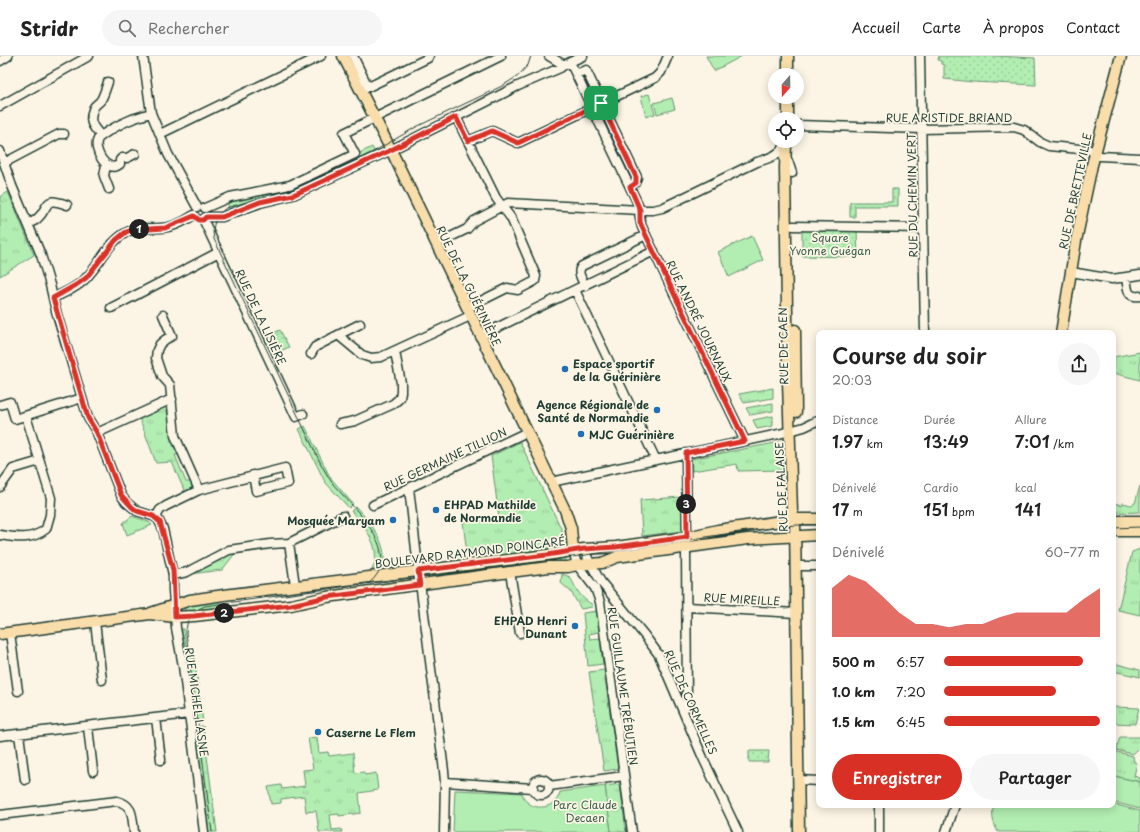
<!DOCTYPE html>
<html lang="fr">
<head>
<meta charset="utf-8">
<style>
  :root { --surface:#fff; --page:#f6f6f6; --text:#222; --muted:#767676; --line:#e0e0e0; --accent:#d93025 }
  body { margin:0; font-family:"Playpen Sans",sans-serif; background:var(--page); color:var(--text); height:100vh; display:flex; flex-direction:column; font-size:15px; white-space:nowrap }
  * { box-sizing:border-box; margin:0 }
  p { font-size:13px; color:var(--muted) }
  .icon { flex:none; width:22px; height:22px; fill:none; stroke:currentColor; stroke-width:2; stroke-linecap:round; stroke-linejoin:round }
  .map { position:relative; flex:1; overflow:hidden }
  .details { position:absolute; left:816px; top:274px; width:300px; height:478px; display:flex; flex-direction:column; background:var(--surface); border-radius:8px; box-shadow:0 2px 10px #0003 }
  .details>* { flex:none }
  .needle { width:26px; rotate:200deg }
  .buttons { position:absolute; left:768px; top:12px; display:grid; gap:8px }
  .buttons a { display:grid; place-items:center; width:36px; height:36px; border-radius:50%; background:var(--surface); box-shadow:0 2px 10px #0003; font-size:20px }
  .pin { position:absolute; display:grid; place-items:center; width:34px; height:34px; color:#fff; margin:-17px; border-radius:8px; box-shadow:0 2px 6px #0006 }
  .km { position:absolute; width:20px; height:20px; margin:-10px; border-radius:50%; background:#222; color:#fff; font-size:11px; line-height:20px; text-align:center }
  .round { display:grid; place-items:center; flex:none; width:42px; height:42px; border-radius:21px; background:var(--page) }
  .summary { display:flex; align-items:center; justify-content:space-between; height:68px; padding:0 16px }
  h1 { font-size:22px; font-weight:600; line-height:30px }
  .figures { display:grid; grid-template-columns:repeat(3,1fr); gap:6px; height:68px; padding:4px 16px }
  .figures div { display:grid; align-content:center }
  .figures b { font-size:17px; font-weight:600 }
  .figures small { font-size:11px; font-weight:400 }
  .figures p { font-size:11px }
  .chart { height:112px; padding:8px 16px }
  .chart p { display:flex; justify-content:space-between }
  .chart svg { width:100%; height:72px; margin-top:4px; fill:var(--accent); opacity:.7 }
  .action { display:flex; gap:8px; margin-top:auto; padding:8px 16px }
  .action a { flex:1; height:46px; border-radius:24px; background:var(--accent); color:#fff; font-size:16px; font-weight:600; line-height:46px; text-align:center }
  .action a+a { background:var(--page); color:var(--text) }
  ul { padding:0 16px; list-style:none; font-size:13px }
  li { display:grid; grid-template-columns:64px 48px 1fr; align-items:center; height:30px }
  li i { height:10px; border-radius:5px; background:var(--accent) }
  header { display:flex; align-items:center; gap:24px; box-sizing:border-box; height:56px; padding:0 20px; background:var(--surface); border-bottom:1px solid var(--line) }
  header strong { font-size:19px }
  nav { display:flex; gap:22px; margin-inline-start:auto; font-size:14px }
  .search { width:280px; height:36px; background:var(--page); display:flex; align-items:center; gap:10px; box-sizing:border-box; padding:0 14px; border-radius:22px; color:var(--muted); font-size:15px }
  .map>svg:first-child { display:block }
</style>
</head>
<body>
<header>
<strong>Stridr</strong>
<div class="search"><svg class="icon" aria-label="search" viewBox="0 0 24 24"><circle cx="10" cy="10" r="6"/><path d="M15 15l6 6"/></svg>Rechercher</div>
<nav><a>Accueil</a><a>Carte</a><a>À propos</a><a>Contact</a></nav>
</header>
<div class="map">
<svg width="1140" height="776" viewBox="0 0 1140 776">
  <defs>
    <pattern id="grass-tufts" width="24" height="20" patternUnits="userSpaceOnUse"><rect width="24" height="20" fill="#b2edb1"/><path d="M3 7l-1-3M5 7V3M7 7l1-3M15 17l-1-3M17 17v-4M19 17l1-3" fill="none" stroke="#9c9"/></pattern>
    <pattern id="garden-dots" width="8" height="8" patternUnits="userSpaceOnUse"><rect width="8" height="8" fill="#b2edb1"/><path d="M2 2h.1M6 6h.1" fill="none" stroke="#9c9" stroke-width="1.8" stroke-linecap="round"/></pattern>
  </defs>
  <rect width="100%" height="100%" fill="#fcf5e5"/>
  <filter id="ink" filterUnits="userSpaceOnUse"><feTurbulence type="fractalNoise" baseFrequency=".025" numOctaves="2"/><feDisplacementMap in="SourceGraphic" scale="8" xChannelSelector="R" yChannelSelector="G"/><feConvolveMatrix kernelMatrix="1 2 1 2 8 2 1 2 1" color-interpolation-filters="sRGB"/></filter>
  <g filter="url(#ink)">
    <path fill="url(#grass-tufts)" stroke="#689572" d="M372 91 376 98 297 134 230 155 227 146 308 122Z
      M8 136 34 199 0 220V141Z
      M1140 296V324L1113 317V301Z
      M773 332V342L744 347 739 338Z
      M165 347 173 381 180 399H175L186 426H193L191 434 182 438 184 434 172 406 156 407 139 361Z
      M773 347V355L750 359 746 352Z
      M773 360V370L757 373 753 364Z
      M305 370 330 421 353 448 349 452 325 426 299 373Z
      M520 386 568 487 566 491 472 503 471 498H467L463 466 499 462 491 400Z
      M780 386 783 414 738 415 737 408 692 415 691 403Z
      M1140 430V456L1113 457V447L1122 449 1123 447 1131 449 1135 447Z
      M681 441 682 475 642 480 640 444Z
      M356 451C371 467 391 491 382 514H372C383 492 365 471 351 455Z
      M132 460 149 466 152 469 127 479 123 467Z
      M1140 493V559L1118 554 1132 496Z
      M237 495 222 514 190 518Z
      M564 498 566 509 438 526 436 515Z
      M562 518 570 521C577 534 580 542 593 549L592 551 581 553 571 536 561 527Z
      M219 542 220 556 185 557 184 550Z
      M597 555 599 576 589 578 590 583 600 582 603 608 588 610 583 557Z
      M180 573H184L187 601 194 600 203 666 193 667Z
      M1113 607 1140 614V621L1113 615Z
      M604 614 618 713 604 715 589 616Z
      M1113 651 1139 652 1135 668 1113 667Z
      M203 670 217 776H207L193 671Z
      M317 681 319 697 328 696 329 700 353 697 355 717 364 716 365 719 376 717 378 734 359 737 361 757 339 760V758L330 759 332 774 341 773 342 776H319L316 755 306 756 304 740 281 743V747L271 748 268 731 281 729 282 733 305 730 303 714 313 713 308 682Z
      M1120 681H1140V691L1133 698 1116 694Z
      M1113 695 1133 700 1134 706 1137 707 1134 720 1140 722V726L1115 720 1113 725V708L1115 699 1113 698Z
      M620 728 626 776H611L605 730Z"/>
    <path fill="#b2edb1" stroke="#689572" d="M706 0H742L714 15Z
      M649 38 655 58 646 61 641 40Z
      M672 42 675 53 657 58 654 47Z
      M752 180 763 204 729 221 718 196Z
      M1114 720 1140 726V753L1113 746V725Z
      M605 730 611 776H453L455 734 522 737C527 757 556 755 560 736Z
      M1113 748 1140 755V776H998C993 767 991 759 994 749Z"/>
    <path fill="url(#garden-dots)" stroke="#689572" d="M939 0H996L1035 2 1036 29 973 26 944 23V9L941 8V5L938 4Z
      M892 133H898V150H855V161H850V146H892Z
      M802 173 857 174 858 201 802 200Z
      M280 274 289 291 271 300 263 282Z
      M749 695H769L768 706H749Z"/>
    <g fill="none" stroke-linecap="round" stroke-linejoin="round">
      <defs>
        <path id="minor" d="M143 0 151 57 168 98 197 151
          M353 0 368 31
          M549 0 564 9
          M920 0 925 277
          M0 5 8 0
          M570 6 637 146C640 154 639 163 642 171L745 385
          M576 18 586 14 637 121 635 127 630 131
          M360 35 428 2 429 0
          M0 50 89 0
          M456 61 496 142 511 162 536 220 535 225 518 234 507 232 467 252
          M797 69 922 73 1014 71 1024 74 1040 86 1049 90 1090 94 1100 100 1140 102
          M160 78 321 0
          M101 80C92 70 88 65 94 51 96 48 99 47 101 44 104 39 106 32 108 26
          M468 85 492 75 518 87 655 22 661 16 668 0
          M0 95 12 130 41 199 50 229 56 255 88 362 97 377 121 439 126 446 137 455 153 460 158 463 163 473 173 519V534L176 572 183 610 204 776
          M135 98 127 102H122L120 104V108C107 119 92 93 98 83 101 79 106 77 110 74 125 65 134 62 151 57
          M784 103 788 105 792 117
          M4 107 59 78H64
          M106 109 104 120 109 133
          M205 152 230 141 290 129 355 98 344 77 501 0
          M206 161H222L260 147 293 139 391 94 518 30 560 12 564 9 583 0
          M203 163 296 361 303 358
          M28 168C31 166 35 165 37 163 51 150 42 140 67 149
          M793 170 923 172
          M436 188 467 173 474 165 508 147 640 154H653L662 152 757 106C769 102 778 100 786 89
          M1071 216 1112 223 1140 219
          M1126 221C1128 232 1126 242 1140 240
          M585 230C582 223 576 216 582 210L646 179
          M575 234 656 404
          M53 242C64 237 78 231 86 222 101 207 108 186 127 176 137 171 149 173 160 172 171 172 185 165 194 159
          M111 252 219 196
          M163 259 172 280 166 283 160 288 157 294 156 302 162 320 170 329 175 380 199 434
          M338 279 360 268
          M480 280 654 195
          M311 298 315 291 338 279 362 299 371 302 381 301 470 260
          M0 349 10 346 15 363 82 342
          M340 368 355 365 393 348 400 342 401 336V327L395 296
          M97 377 172 343
          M686 397 687 481
          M551 426 779 378 804 371 819 364
          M0 431 13 413 40 405
          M409 432 418 511 444 715 445 726 444 776
          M373 449 527 376
          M156 461 160 454 166 450 199 434 285 412 288 427 256 435 253 419
          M0 479C17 482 32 484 46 473L50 459 51 442 26 360
          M289 487 295 529
          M584 493 590 507 601 526 645 580 659 599 703 702 738 776
          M573 494 577 509 595 532 600 546 632 776
          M796 510H819
          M510 516 520 577
          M173 519 187 516 229 494 270 488 289 487 343 460
          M687 551 796 557
          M95 566 102 624
          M10 577 18 635
          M683 653 687 650 686 492
          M156 662 161 704
          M88 671 93 715
          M19 678 25 724
          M0 680 189 658
          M533 731a8 8 0 1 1 16 0a8 8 0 1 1-16 0Z
          M798 724 819 725
          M445 726 532 732
          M549 730 624 720
          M0 759 117 745C134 749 132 761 134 776
          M879 776V749
          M946 776 955 749"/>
        <path id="major" d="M343 0 391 94 565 454 571 472 573 494
          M788 0V19
          M788 41V63
          M789 85 786 89 785 112 788 325 792 456 795 463 799 776
          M795 274 796 356
          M1061 277 1076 185 1092 109 1121 0
          M1113 465H1140
          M1113 475H1140
          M151 557 190 544 224 539 547 499 584 493 616 491 687 481 718 474 795 463H819
          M0 578 150 558 175 561 194 560 291 549 327 541 510 516 549 511H568L577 509 602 507 617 501 748 483 819 479"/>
      </defs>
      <use href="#minor" stroke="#1f3d34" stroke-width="11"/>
      <use href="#major" stroke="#1f3d34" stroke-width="13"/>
      <use href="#minor" stroke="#fcf5e5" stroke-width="8"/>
      <use href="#major" stroke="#f9deab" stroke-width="10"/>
      <path stroke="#1f3d34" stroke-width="1" d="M1113 472 1140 471
        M368 528C407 498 353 452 333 428 328 421 323 412 319 404L214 183C211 170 216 159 226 152L302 130 373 96 416 71 502 30 518 20 528 9 531 0
        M212 776 186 577C186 564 192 555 205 550L385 525 519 509 732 477 795 469H819"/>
    </g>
  </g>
  <g fill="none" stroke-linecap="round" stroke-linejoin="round" filter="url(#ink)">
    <defs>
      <path id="route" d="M601 47 636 121V127L630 131 640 154V166L642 171 745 385 686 397 687 481 616 491 584 493 547 499 418 515 420 529 327 541 291 549 194 560 175 561 173 514 160 466 153 460 137 455 132 451 121 439 97 377 88 362 53 242 76 229 86 222 116 184 126 176 132 174 165 172 194 160 199 164H203L206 161H222L260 146 293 139 391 94 456 61 468 85 492 75 518 87Z"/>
    </defs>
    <use href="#route" stroke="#fff" stroke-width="8"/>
    <use href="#route" stroke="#d93025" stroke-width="5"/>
  </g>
  <g fill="#1f6fb2" stroke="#fcf5e5" stroke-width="1.5">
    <circle cx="565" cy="313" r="4"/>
    <circle cx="657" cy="354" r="4"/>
    <circle cx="581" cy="378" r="4"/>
    <circle cx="436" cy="454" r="4"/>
    <circle cx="393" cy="464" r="4"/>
    <circle cx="575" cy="570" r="4"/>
    <circle cx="318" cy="676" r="4"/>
  </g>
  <g text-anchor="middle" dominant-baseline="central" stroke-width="3.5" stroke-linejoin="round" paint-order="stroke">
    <g font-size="11" fill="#1f3d34" stroke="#fcf5e5">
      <text x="949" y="61">RUE ARISTIDE BRIAND</text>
      <text transform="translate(1075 135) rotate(-78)">RUE DE BRETTEVILLE</text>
      <text transform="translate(912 139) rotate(-91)">RUE DU CHEMIN VERT</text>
      <text transform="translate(469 230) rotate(64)">RUE DE LA GUÉRINIÈRE</text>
      <text transform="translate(261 261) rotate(65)">RUE DE LA LISIÈRE</text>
      <text transform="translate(699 265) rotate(64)">RUE ANDRÉ JOURNAUX</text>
      <text transform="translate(783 290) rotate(-91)">RUE DE CAEN</text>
      <text transform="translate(445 403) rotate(-25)">RUE GERMAINE TILLION</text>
      <text transform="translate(781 431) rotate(-93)">RUE DE FALAISE</text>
      <text transform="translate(470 496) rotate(-7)">BOULEVARD RAYMOND POINCARÉ</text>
      <text transform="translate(742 543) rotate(3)">RUE MIREILLE</text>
      <text transform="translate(623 630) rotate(82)">RUE GUILLAUME TRÉBUTIEN</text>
      <text transform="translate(197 646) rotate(82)">RUE MICHEL LASNE</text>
      <text transform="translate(691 646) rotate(66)">RUE DE CORMELLES</text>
    </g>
    <g font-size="11" fill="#3c604d" stroke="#fcf5e5">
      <text x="830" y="181">Square<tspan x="830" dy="13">Yvonne Guégan</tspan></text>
      <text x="585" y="748">Parc Claude<tspan x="585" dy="13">Decaen</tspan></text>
    </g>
    <g font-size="11" font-weight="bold" fill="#1f3d34" stroke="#fcf5e5" text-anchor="start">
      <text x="573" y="307">Espace sportif<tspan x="573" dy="13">de la Guérinière</tspan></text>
      <text x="649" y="348" text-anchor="end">Agence Régionale de<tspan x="649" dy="13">Santé de Normandie</tspan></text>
      <text x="589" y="378">MJC Guérinière</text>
      <text x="444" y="448">EHPAD Mathilde<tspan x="444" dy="13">de Normandie</tspan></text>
      <text x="385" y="464" text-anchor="end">Mosquée Maryam</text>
      <text x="567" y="564" text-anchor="end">EHPAD Henri<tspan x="567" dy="13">Dunant</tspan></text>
      <text x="326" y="676">Caserne Le Flem</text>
    </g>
  </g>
</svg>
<div class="buttons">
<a><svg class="needle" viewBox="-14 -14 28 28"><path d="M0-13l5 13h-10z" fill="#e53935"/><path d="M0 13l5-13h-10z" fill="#767676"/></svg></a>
<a><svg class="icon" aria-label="locate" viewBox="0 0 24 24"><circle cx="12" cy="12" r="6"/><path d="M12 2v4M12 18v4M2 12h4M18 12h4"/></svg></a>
</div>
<div class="pin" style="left:601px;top:47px;background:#1e9e55"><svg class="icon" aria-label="arrive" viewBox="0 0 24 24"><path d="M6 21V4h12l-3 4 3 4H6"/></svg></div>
<b class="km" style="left:139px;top:173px">1</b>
<b class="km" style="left:224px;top:557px">2</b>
<b class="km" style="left:686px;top:448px">3</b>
<section class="details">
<div class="summary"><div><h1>Course du soir</h1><p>20:03</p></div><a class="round"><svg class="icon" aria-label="share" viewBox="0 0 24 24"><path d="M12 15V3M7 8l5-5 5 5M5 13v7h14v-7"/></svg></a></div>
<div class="figures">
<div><p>Distance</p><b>1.97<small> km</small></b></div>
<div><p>Durée</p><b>13:49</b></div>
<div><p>Allure</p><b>7:01<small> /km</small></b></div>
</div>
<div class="figures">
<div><p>Dénivelé</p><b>17<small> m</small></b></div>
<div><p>Cardio</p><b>151<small> bpm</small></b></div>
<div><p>kcal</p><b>141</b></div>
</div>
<div class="chart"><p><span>Dénivelé</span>60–77 m</p>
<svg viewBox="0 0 160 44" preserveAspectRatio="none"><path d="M0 44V14L10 6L20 10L30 19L40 29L50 36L60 36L70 38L80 36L90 36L100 32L110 29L120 29L130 29L140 29L150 21L160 14V44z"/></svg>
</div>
<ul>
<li><b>500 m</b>6:57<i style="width:89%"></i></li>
<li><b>1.0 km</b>7:20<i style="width:72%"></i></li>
<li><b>1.5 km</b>6:45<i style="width:100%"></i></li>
</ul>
<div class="action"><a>Enregistrer</a><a>Partager</a></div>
</section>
</div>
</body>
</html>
